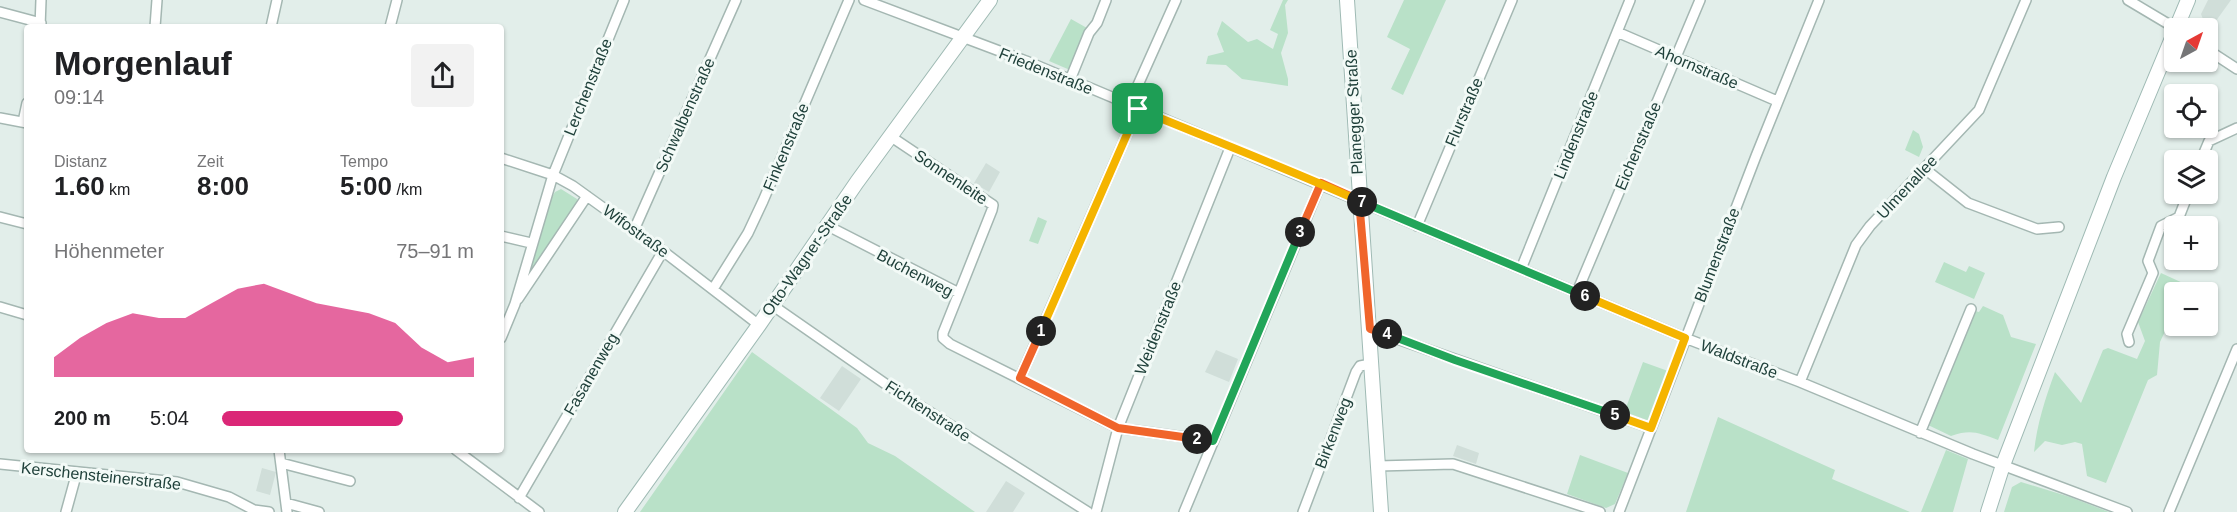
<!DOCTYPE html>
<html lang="de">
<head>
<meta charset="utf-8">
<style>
  :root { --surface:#fff; --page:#f2f2f2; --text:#202124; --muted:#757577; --accent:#db2777 }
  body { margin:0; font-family:Arial,sans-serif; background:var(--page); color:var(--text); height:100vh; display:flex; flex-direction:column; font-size:22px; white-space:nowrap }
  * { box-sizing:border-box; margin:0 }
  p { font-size:20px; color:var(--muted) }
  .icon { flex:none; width:33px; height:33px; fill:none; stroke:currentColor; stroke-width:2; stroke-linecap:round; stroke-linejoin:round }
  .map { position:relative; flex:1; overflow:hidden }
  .side { position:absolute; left:24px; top:24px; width:480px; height:429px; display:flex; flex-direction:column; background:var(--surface); border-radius:6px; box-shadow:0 2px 4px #0004 }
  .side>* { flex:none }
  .needle { width:39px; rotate:40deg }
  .tools { position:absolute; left:2164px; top:18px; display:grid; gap:12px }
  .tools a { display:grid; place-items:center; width:54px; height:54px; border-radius:6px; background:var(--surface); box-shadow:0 2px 4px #0004; font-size:30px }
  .pin { position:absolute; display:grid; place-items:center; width:51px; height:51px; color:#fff; margin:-26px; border-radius:12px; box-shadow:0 3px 9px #0006 }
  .km { position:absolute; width:30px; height:30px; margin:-15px; border-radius:50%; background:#222; color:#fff; font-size:16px; line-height:30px; text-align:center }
  .round { display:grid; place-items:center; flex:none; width:63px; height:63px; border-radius:6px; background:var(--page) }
  .summary { display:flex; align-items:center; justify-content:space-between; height:102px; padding:0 30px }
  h1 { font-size:33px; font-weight:600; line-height:45px }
  .metrics { display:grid; grid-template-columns:repeat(3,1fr); gap:9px; height:102px; padding:6px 30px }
  .metrics div { display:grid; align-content:center }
  .metrics b { font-size:26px; font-weight:600 }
  .metrics small { font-size:16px; font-weight:400 }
  .metrics p { font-size:16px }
  .chart { height:168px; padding:12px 30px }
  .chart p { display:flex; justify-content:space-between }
  .chart svg { width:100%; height:108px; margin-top:6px; fill:var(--accent); opacity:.7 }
  ul { padding:0 30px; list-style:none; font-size:20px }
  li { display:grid; grid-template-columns:96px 72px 1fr; align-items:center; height:45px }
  li i { height:15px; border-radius:8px; background:var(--accent) }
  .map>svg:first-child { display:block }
</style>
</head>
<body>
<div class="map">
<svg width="2237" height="512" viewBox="0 0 2237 512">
  <rect width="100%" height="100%" fill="#e2eeea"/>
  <path fill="#d0ded9" d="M2208 0H2231L2208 32 2201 14Z
    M986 163 1000 172 989 192 974 183Z
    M1216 350 1238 359 1229 382 1205 372Z
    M842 366 861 379 839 411 820 398Z
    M1457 445 1479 453 1476 464 1453 456Z
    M262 468 276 472 270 495 256 491Z
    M1006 481 1025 493 1013 512H986Z"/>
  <path fill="#b9e1c8" d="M1283 0H1288L1285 5 1288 33 1281 53 1288 79V86L1242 79 1226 65 1206 64 1208 56 1224 52 1217 34 1222 21 1248 42 1257 39 1273 49 1278 34 1270 30Z
    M1404 0H1446L1403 95 1391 89 1410 49 1387 37Z
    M1071 19 1087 28 1070 70 1049 61Z
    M1913 130 1919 134 1923 147 1919 157 1905 150Z
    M561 189 577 199 578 202 527 278 551 199 555 192Z
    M1038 217 1047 221 1038 244 1029 241Z
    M1944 262 1966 272 1969 266 1985 273 1974 299 1935 282Z
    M2161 273 2185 284 2181 292H2175V310L2160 342 2157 375 2148 380 2106 483 2087 476 2082 444 2075 442 2062 445 2045 441 2034 452C2037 424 2045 399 2055 372L2081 403 2103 350 2108 348 2137 359 2145 341 2138 322Z
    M1983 306 2003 315 2011 337 2036 344 1998 440C1978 433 1972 429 1951 436L1928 425 1975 311 1979 312Z
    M752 352 857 428 868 443 895 456 975 512H640Z
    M1643 362 1668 371 1648 422 1624 413Z
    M1718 417 1835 470 1832 479 1910 512H1686Z
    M1946 450 1968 459 1953 512H1921Z
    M1580 455 1628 473 1615 504 1606 508 1567 494Z
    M2021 482 2070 497 2109 512H2004L2012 487Z"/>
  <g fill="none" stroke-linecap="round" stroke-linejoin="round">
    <defs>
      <path id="street" d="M864 0 1026 61 1685 338 1800 382 1973 454 2127 512
        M2128 0 2175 28
        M0 12 41 23
        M40 27 41 0
        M155 27 157 0
        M271 27 277 0
        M390 27 397 0
        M1617 32 1777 101
        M2208 50 2237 69
        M1070 80 1089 33 1097 23 1106 0
        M1129 105 1176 0
        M0 118 27 123
        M23 122 27 103
        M890 136 993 205 992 210 959 293
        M501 158 553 175 573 186 659 248 759 325
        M2201 160 2209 141 2237 128
        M1925 169 1968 203 2037 229 2059 227
        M0 217 27 224
        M828 226 959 293 943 333V338L950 344 1118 428 1213 441
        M1417 226 1512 0
        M634 230 736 0
        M501 236 531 243
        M1521 269 1630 0
        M713 289 748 233 763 201 849 0
        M1577 292 1700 0
        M518 299 587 196
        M772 305 887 385 1088 512
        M0 307 27 315
        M1369 329 1651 428
        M501 338 515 304 553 175 624 0
        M2129 342 2127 334 2153 273 2148 261 2161 226 2179 217 2188 194
        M1020 378 1138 109
        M1800 382 1856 245 1870 226 1979 110 2026 0
        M1920 433 1971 309
        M279 450 287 512
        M456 450 539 512
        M281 463 350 481
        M0 464 177 482 229 497 254 510 269 512
        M1378 466 1453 464 1600 512
        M519 498 663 251
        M286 503 319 512
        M66 512 77 472
        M1096 512 1118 428 1230 148
        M1184 512 1321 183
        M1303 512 1356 372 1360 366 1371 364
        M1619 512 1756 156 1819 0
        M2169 512 2237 349"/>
      <path id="secondary" d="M1347 0 1381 512
        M625 512 759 325 857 182 990 0
        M1988 512 2003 465 2114 177 2188 0"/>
    </defs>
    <use href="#street" stroke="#a4b7b2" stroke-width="12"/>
    <use href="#secondary" stroke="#9fbab4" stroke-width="16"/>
    <use href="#street" stroke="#fff" stroke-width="9"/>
    <use href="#secondary" stroke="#fff" stroke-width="14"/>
  </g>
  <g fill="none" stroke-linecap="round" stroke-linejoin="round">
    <defs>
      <path id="split-1" d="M1041 331 1138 109"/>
      <path id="split-2" d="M1041 331 1020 378 1118 428 1197 439"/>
      <path id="split-3" d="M1197 439 1213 441 1300 232"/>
      <path id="split-4" d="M1300 232 1321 183 1359 200 1370 329 1387 334"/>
      <path id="split-5" d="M1387 334 1455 360 1615 415"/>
      <path id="split-6" d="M1585 296 1685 338 1651 428 1615 415"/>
      <path id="split-7" d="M1362 202 1585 296"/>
      <path id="split-8" d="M1138 109C1213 140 1288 169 1362 202"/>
    </defs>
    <use href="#split-1" stroke="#fff" stroke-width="12"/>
    <use href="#split-2" stroke="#fff" stroke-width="12"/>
    <use href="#split-3" stroke="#fff" stroke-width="12"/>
    <use href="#split-4" stroke="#fff" stroke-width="12"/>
    <use href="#split-5" stroke="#fff" stroke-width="12"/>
    <use href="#split-6" stroke="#fff" stroke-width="12"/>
    <use href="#split-7" stroke="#fff" stroke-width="12"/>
    <use href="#split-8" stroke="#fff" stroke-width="12"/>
    <use href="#split-1" stroke="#f5b400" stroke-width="8"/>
    <use href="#split-2" stroke="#f0652b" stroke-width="8"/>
    <use href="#split-3" stroke="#22a559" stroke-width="8"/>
    <use href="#split-4" stroke="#f0652b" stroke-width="8"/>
    <use href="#split-5" stroke="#22a559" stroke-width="8"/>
    <use href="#split-6" stroke="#f5b400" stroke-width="8"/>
    <use href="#split-7" stroke="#22a559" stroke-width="8"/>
    <use href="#split-8" stroke="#f5b400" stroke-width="8"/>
  </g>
  <g text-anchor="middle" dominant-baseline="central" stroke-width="6" stroke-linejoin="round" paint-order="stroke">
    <g font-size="16" fill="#20413b" stroke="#f3faf7">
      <text transform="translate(1697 67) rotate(23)">Ahornstraße</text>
      <text transform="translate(1046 71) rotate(22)">Friedenstraße</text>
      <text transform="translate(588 87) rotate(-68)">Lerchenstraße</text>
      <text transform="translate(1354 112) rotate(-93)">Planegger Straße</text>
      <text transform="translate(1464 112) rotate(-67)">Flurstraße</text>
      <text transform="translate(685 115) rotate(-66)">Schwalbenstraße</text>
      <text transform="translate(1576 135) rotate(-68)">Lindenstraße</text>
      <text transform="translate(1638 146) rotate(-67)">Eichenstraße</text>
      <text transform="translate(786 147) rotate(-67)">Finkenstraße</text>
      <text transform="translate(951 177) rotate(34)">Sonnenleite</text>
      <text transform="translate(1907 187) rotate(-47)">Ulmenallee</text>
      <text transform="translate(636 231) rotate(36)">Wifostraße</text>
      <text transform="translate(807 255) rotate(-55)">Otto-Wagner-Straße</text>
      <text transform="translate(1717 255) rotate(-69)">Blumenstraße</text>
      <text transform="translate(915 273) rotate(28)">Buchenweg</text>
      <text transform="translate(1158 328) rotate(-68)">Weidenstraße</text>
      <text transform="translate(1739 359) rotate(21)">Waldstraße</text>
      <text transform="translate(591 374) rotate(-60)">Fasanenweg</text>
      <text transform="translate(928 411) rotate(33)">Fichtenstraße</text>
      <text transform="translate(1333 433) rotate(-69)">Birkenweg</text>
      <text transform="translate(101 476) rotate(6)">Kerschensteinerstraße</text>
    </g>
  </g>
</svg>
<div class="tools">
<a><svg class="needle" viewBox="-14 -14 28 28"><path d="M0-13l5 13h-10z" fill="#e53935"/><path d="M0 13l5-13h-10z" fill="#757577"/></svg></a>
<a><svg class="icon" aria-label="locate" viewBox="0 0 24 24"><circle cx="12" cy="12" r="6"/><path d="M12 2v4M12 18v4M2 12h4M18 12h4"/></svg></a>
<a><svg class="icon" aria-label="layers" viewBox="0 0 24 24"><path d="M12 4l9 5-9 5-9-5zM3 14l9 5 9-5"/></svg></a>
<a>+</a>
<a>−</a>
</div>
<div class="pin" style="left:1138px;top:109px;background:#1e9e55"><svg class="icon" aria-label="arrive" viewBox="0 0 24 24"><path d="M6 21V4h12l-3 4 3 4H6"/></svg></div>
<b class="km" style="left:1041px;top:331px">1</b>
<b class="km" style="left:1197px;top:439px">2</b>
<b class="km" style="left:1300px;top:232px">3</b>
<b class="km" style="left:1387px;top:334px">4</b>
<b class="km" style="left:1615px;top:415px">5</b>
<b class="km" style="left:1585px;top:296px">6</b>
<b class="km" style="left:1362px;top:202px">7</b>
<section class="side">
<div class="summary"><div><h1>Morgenlauf</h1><p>09:14</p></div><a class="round"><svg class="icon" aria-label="share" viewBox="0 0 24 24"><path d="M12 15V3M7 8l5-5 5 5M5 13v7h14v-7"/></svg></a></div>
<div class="metrics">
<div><p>Distanz</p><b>1.60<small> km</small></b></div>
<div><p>Zeit</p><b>8:00</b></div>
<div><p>Tempo</p><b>5:00<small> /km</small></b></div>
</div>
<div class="chart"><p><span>Höhenmeter</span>75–91 m</p>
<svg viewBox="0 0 160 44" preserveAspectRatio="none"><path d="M0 44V36L10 28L20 22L30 18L40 20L50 20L60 14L70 8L80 6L90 10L100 14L110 16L120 18L130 22L140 32L150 38L160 36V44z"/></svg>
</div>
<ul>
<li><b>200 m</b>5:04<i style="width:72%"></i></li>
</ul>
</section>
</div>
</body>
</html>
